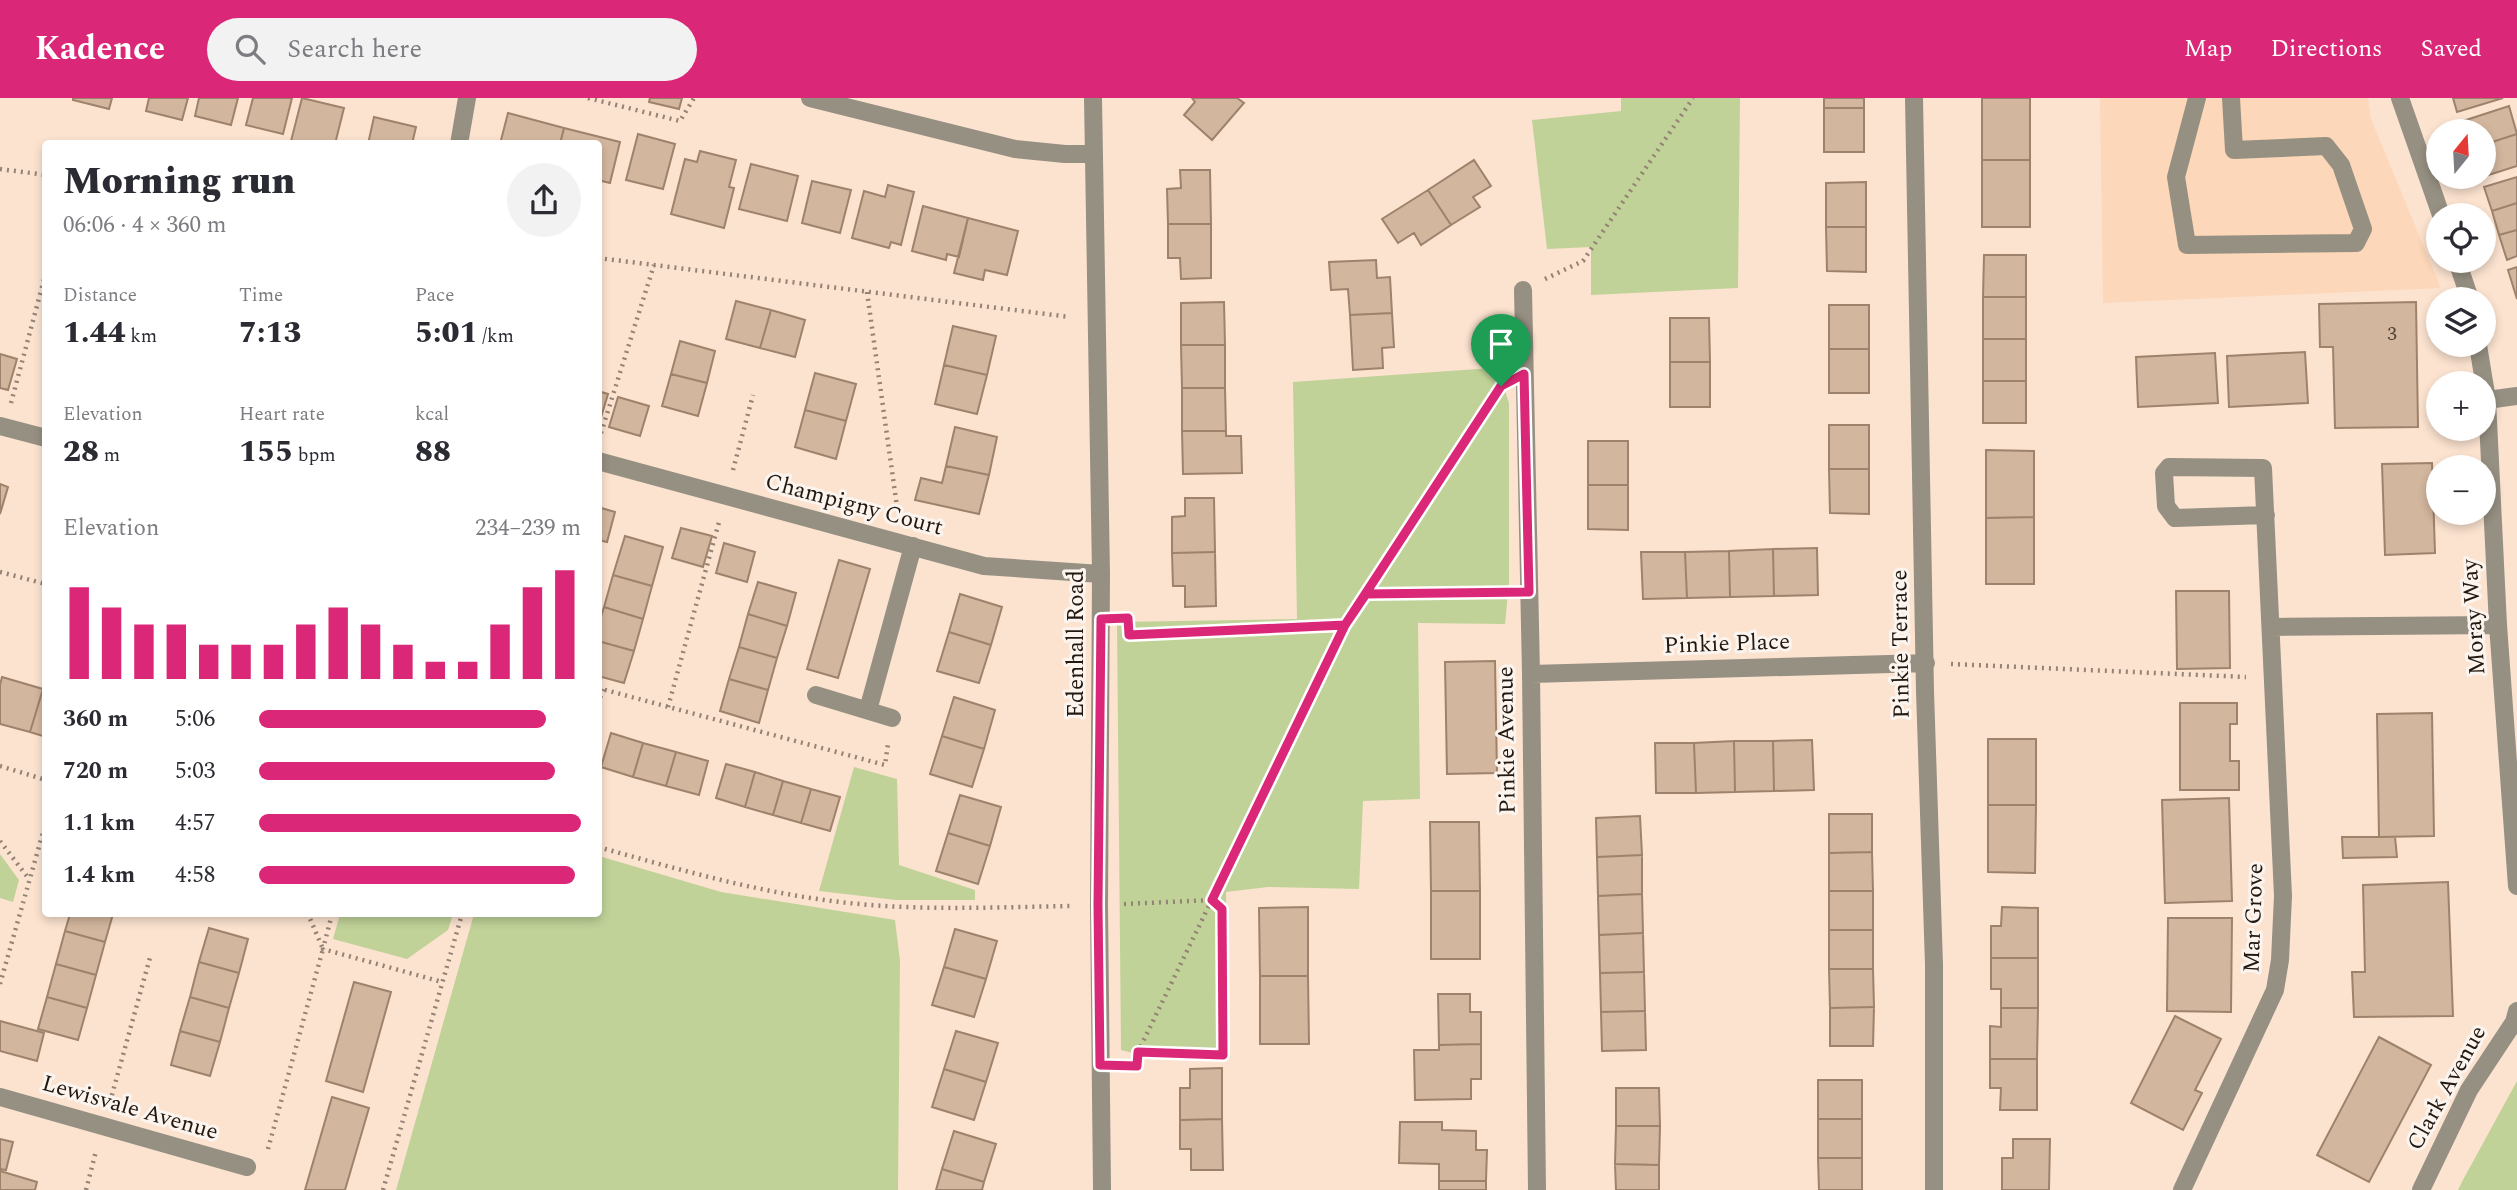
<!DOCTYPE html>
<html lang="en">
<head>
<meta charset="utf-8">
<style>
  :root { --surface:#fff; --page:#f2f2f3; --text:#2b2b33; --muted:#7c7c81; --accent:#db2777 }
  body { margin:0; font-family:Spectral,serif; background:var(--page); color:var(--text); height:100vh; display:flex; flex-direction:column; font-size:26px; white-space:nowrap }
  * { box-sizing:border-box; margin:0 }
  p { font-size:23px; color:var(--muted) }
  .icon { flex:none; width:38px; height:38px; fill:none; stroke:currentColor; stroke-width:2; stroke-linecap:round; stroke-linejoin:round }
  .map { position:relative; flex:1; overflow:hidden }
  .panel { position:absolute; left:42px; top:42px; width:560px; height:777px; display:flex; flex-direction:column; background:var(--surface); border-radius:7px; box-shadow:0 4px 10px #0003 }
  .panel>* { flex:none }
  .needle { width:46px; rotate:18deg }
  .tools { position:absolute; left:2426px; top:21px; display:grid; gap:14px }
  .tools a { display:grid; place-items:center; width:70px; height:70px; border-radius:50%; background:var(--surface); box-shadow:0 4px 10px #0003; font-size:35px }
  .pin { position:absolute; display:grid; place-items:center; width:60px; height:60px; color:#fff; margin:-72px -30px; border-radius:50% 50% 50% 0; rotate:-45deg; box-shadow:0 0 7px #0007 }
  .pin .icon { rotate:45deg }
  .round { display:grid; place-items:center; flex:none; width:74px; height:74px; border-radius:37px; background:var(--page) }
  .overview { display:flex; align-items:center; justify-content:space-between; height:119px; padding:0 21px }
  h1 { font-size:38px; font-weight:800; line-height:52px }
  .metrics { display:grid; grid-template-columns:repeat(3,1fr); gap:10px; height:119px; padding:7px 21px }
  .metrics div { display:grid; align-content:center }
  .metrics b { font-size:30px; font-weight:800 }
  .metrics small { font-size:19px; font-weight:400 }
  .metrics p { font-size:19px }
  .chart { height:196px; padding:14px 21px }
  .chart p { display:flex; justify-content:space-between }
  .chart svg { width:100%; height:126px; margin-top:7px; stroke:var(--accent); stroke-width:6 }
  ul { padding:0 21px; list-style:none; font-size:23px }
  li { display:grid; grid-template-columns:112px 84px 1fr; align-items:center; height:52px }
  li i { height:18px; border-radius:9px; background:var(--accent) }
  header { display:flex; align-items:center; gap:42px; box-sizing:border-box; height:98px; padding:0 35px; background:var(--accent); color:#fff }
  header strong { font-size:33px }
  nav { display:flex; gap:38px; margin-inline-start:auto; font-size:24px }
  .search { width:490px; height:63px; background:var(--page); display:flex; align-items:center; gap:18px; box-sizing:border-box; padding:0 24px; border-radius:38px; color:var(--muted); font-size:26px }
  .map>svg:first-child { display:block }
</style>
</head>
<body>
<header>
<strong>Kadence</strong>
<div class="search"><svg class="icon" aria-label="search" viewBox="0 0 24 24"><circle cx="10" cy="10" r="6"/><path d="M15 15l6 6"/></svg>Search here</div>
<nav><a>Map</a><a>Directions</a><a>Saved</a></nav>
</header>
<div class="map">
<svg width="2517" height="1092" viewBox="0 0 2517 1092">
  <rect width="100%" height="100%" fill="#fce3d0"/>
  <path fill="#fcd7b9" d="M2100 0H2368L2371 21 2441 190 2103 205Z"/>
  <path fill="#c0d298" d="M1621 0H1740L1738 190 1591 197V149L1547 151 1532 22 1621 13Z
    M1506 269 1500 278 1509 305V485L1505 526 1418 525 1420 701 1363 703 1359 791 1268 789 1226 794 1228 957 1148 959 1121 952 1117 524 1297 521 1293 284Z
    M854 669 897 681 899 767 975 792V802H896L819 793Z
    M0 756 19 782 13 804 0 800Z
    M599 758 721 794 895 822 900 863 898 1092H396L474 816H598Z
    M340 816H453L448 832 407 861 333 841Z
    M2517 983V1092H2458L2464 1080Z"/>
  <path fill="#d3b69e" stroke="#9e826b" stroke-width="2" d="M73 0H112L109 11 73 2Z
    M149 0H188L182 22 146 13Z
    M199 0H238L231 27 195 18Z
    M253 0H292L283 36 246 27Z
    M302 0 344 10 335 46 291 43Z
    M650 0H682L679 11 649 4Z
    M1192 0H1237L1244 5 1212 42 1184 17 1195 4Z
    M1824 0H1864V10H1824Z
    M1982 0H2030V62H1982Z
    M2453 0H2503L2457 14Z
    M2509 8 2517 36 2483 47V33H2463L2460 24Z
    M1824 10H1864V54H1824Z
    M508 15 564 30 560 46H500Z
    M374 19 416 29 412 46H368Z
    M564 30 620 44 610 85 598 82V46H560Z
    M638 36 675 46 663 91 626 82Z
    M2517 36V68L2479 80 2483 79V47Z
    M700 53 736 62 729 89 734 90 724 130 671 116 685 61 697 64Z
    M1474 62 1491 88 1473 99 1480 109 1451 127 1428 92Z
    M1982 62H2030V129H1982Z
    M751 66 798 78 787 123 739 111Z
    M1180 72H1210L1211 126H1168L1167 91 1181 90Z
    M2517 79V105L2492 113 2484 89Z
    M812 83 851 92 840 135 802 125Z
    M1866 84V129H1826V85Z
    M888 87 914 94 901 147 891 144 889 150 852 140 864 93 885 99Z
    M1428 92 1451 127 1421 147 1414 135 1398 145 1382 121Z
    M2517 105V132L2499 137 2492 113Z
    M923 108 968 120 959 159 947 156 946 162 912 153Z
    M968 120 1018 133 1007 177 985 172 983 182 954 175Z
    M1168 126H1211V180L1181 181 1180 160H1168Z
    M1826 129H1866V174L1827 173Z
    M2517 132V158L2507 162 2499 137Z
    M1984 157H2026V199H1983Z
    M1376 162 1377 180 1390 179 1392 215 1350 217 1348 191 1331 192 1329 164Z
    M2517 169V201L2508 172Z
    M1983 199H2026V241H1983Z
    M736 203 771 212 760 250 726 241Z
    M1224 204 1225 247H1181V205Z
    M2416 204 2418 329 2335 330 2333 249H2320L2319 206Z
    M1829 207H1869V251H1829Z
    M771 212 805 222 795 259 760 250Z
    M1392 215 1394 249 1382 250 1383 270 1353 272 1350 217Z
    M1670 220H1709L1710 264H1670Z
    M953 228 996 238 987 277 944 267Z
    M1983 241H2026V283H1983Z
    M680 243 715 253 707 285 671 276Z
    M1181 247H1225V290H1182Z
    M1829 251H1869V295H1829Z
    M2305 254 2308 305 2229 309 2227 258Z
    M2215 255 2218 305 2138 309 2136 259Z
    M0 256 17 261 8 292 0 290Z
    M1670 264H1710V309H1670Z
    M944 267 987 277 977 316 935 306Z
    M815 275 856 286 846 323 805 312Z
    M671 276 707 285 698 318 662 308Z
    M1983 283H2026V325H1983Z
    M1182 290H1225L1226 333H1182Z
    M598 293 608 296 599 326H598Z
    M618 299 649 308 640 338 609 329Z
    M805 312 846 323 836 361 795 349Z
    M1829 327H1869V371H1829Z
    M955 329 997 339 989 377 946 368Z
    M1182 333H1226V338H1241L1242 375 1183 376Z
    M1588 343H1628V387H1588Z
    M1986 352 2034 353V419L1986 420Z
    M2432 365 2435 455 2385 457 2382 366Z
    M946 368 989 377 979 416 915 402 921 380 942 385Z
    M1829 371H1869V416L1830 415Z
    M0 386 8 389 0 416Z
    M1588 387H1628V432L1588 431Z
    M1185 400H1214L1215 454 1172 455V419L1185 418Z
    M598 409 615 414 607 444 598 442Z
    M2034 419V486H1986V420Z
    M681 430 712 438 703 469 672 460Z
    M625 438 663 449 652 488 613 477Z
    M724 445 755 454 747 484 716 475Z
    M1817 450 1818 497 1774 498 1773 451Z
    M1773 451 1774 498 1730 499 1729 453Z
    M1729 453 1730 499 1687 500 1685 454Z
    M1215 454 1216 508 1185 509V488H1173L1172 455Z
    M1641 454H1685L1687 500 1643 501Z
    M839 462 870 471 838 580 807 571Z
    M613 477 652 488 643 521 604 509Z
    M758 484 796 495 787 528 748 516Z
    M2176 493H2229L2230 570 2177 571Z
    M960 496 1002 509 991 547 949 534Z
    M604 509 643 521 634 553 598 543V528Z
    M748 516 787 528 777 560 739 549Z
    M949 534 991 547 979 585 937 573Z
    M598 543 634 553 624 585 598 578Z
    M739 549 777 560 768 592 729 581Z
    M1495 563 1497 675 1447 676 1445 564Z
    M2 579 43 591 30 634 0 626V587Z
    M729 581 768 592 759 625 720 613Z
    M43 591H46V639L30 634Z
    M954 599 995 612 984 651 942 638Z
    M2180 605H2237V626H2230V663H2239V692H2180Z
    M2432 615 2434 738 2379 739 2377 616Z
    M611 635 643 645 633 679 601 669Z
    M942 638 984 651 972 689 930 676Z
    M1988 641H2036V707H1988Z
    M1812 642 1814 692 1774 693 1773 643Z
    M1734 643H1773L1774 693 1735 694Z
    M1734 643 1735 694 1696 695 1694 645Z
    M643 645 676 654 666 688 633 679Z
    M1655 645H1694L1696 695H1656Z
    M676 654 708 663 699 697 666 688Z
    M726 666 755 674 745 709 716 700Z
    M755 674 783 683 773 717 745 709Z
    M783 683 811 691 801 725 773 717Z
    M811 691 840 699 830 733 801 725Z
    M960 697 1001 709 990 748 948 735Z
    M2229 700 2232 803 2165 805 2162 702Z
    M1988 707H2036L2035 775 1988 774Z
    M1829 716H1872V754L1829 755Z
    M1640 718 1642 757 1597 759 1596 720Z
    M1430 724H1479L1480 793H1431Z
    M948 735 990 748 978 786 936 773Z
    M2342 739H2395L2397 759 2343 760Z
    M1872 754 1873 793H1829V755Z
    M1642 757V796L1598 798 1597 759Z
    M2448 784 2453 918 2354 919 2352 874H2365L2363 787Z
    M1431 793H1480V861H1431Z
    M1829 793H1873V832H1829Z
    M1642 796 1643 835 1599 837 1598 798Z
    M1308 809V878H1260L1259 810Z
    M2002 809 2038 810V860H1991V828H2001Z
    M70 816H113L105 844 65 833Z
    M2168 820H2232L2231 914 2167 913Z
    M209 830 248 841 239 875 199 864Z
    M955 831 997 843 986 881 944 869Z
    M1829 832H1873V871H1829Z
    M65 833 105 844 96 877 56 866Z
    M1643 835 1644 874 1600 875 1599 837Z
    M1991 860H2038V910H2001V891H1991Z
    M199 864 239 875 229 910 190 899Z
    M56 866 96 877 87 910 47 899Z
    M944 869 986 881 974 919 932 907Z
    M1829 871H1873L1874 909 1830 910Z
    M1644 874 1645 913 1601 914 1600 875Z
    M1260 878H1308L1309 946H1260Z
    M354 884 391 894 363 994 326 983Z
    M1438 896H1470V914H1481V946L1439 947Z
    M47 899 87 910 78 942 38 931Z
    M190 899 229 910 220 944 180 933Z
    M1874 909 1873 948H1830V910Z
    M2001 910H2038L2037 961H1990V928L2001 929Z
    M1645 913 1646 952 1602 953 1601 914Z
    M2175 918 2221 941 2195 992 2202 995 2183 1032 2131 1005Z
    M0 923 44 935 37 963 0 953Z
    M180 933 220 944 210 978 171 967Z
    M956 933 998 945 986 984 944 971Z
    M2379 939 2431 967 2369 1084 2317 1057Z
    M1481 946V981H1471V1001L1415 1002 1414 952H1439V947Z
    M1990 961H2037V1012H2000L2001 990H1990Z
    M1222 970V1021L1180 1022V990H1190V971Z
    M944 971 986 984 974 1022 932 1009Z
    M1818 982H1862V1021H1818Z
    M1616 990H1659L1660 1028H1616Z
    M332 999 369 1010 345 1092H305Z
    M1222 1021 1223 1072H1191V1051H1180V1022Z
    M1818 1021H1862V1060H1818Z
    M1400 1024H1442V1032L1476 1033V1052H1487L1486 1083H1439V1066L1399 1065Z
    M1616 1028H1660L1659 1067 1615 1066Z
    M954 1033 996 1046 984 1084 942 1071Z
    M0 1041 13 1044 6 1072 0 1071Z
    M2013 1041H2050L2049 1092H2002V1060H2013Z
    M1818 1060H1862V1092H1819Z
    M1615 1066 1659 1067V1092H1616Z
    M942 1071 984 1084 982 1092H936Z
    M0 1073 37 1084 35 1092H0Z
    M1439 1083H1486V1092H1439Z"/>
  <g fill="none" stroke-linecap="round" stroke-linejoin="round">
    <path stroke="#948274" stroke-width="4.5" stroke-dasharray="2 5" stroke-linecap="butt" d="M588 0 680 23 694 0
      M0 71 46 77
      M598 160 1070 219
      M1545 181 1583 163 1693 0
      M867 194 898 416
      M11 305 46 174
      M601 335 654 167
      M733 372 753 297
      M0 474 46 486
      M1366 496 1501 494
      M1129 537 1345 527
      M1951 566 2246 579
      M598 590 885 667 888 646
      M598 606 603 591
      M668 609 719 424
      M0 668 46 682
      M0 743 29 781
      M598 749C681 772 763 796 849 805 924 813 999 809 1074 808
      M1124 806 1212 802 1222 811 1223 957 1138 954
      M332 816 323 851 442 884
      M0 886 46 724
      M1129 968H1137L1138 954 1345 527 1496 297
      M110 1004 151 856
      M268 1051 323 851 308 816
      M86 1092 96 1053
      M383 1092 462 816"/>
    <path stroke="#969082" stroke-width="18" d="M810 0 1015 51 1065 56H1092
      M1093 0 1101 476 1099 807 1102 1092
      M1914 0 1925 593 1934 867V1092
      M2197 0 2176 79 2187 147 2356 145 2363 131 2341 67 2326 48 2234 52 2231 0
      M2400 0 2441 117
      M459 46 467 0
      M2457 163 2470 201
      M1523 192 1531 576 1537 1092
      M2478 247 2487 302 2498 527 2517 788
      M2487 302 2517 298
      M0 328 46 340
      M598 363 984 468 1101 476
      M2271 529 2498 527
      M1531 576 1926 565
      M816 597 892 620
      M868 612 913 448
      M0 999 247 1069
      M2182 1092 2275 892 2280 862 2283 798 2263 370 2169 369 2164 375 2166 408 2175 420 2266 417
      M2421 1092 2469 992 2514 924 2517 913"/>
  </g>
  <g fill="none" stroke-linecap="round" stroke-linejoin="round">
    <defs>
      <path id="route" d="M1501 288 1345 527 1212 802 1222 811 1223 957 1138 954 1137 968 1100 967 1098 807 1101 521 1128 520 1129 537 1345 527 1366 496 1529 494 1524 276 1501 288"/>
    </defs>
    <use href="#route" stroke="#fff" stroke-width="14"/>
    <use href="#route" stroke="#db2777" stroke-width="9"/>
  </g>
  <g text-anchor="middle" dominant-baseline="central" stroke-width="6" stroke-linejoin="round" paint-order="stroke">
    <g font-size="19" fill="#4e4033">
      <text x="2392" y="236">3</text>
    </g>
    <g font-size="23" fill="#22180f" stroke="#fbf4ef">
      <text transform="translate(854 407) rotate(15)">Champigny Court</text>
      <text transform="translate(2474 519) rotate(-94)">Moray Way</text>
      <text transform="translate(1076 546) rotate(-90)">Edenhall Road</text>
      <text transform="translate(1727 546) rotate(-2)">Pinkie Place</text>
      <text transform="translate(1901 546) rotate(-91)">Pinkie Terrace</text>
      <text transform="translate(1507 642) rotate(-91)">Pinkie Avenue</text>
      <text transform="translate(2254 820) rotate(-88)">Mar Grove</text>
      <text transform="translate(2447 990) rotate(-61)">Clark Avenue</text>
      <text transform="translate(130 1010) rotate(16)">Lewisvale Avenue</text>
    </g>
  </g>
</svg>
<div class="tools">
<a><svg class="needle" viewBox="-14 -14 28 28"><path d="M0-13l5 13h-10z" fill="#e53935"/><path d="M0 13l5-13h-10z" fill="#7c7c81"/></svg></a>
<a><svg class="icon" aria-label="locate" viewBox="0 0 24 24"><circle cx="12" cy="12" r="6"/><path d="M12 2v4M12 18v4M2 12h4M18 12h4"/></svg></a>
<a><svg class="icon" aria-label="layers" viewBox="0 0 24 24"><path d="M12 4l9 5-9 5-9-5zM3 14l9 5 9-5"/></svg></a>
<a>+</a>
<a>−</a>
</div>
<div class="pin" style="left:1501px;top:288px;background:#1e9e55"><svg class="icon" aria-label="arrive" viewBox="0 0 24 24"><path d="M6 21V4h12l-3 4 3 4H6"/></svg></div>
<section class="panel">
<div class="overview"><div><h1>Morning run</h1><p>06:06 · 4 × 360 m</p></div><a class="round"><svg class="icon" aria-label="share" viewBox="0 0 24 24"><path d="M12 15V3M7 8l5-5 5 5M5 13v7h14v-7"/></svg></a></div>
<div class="metrics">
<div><p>Distance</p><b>1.44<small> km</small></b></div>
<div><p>Time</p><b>7:13</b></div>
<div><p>Pace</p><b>5:01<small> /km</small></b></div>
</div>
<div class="metrics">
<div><p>Elevation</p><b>28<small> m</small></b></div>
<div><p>Heart rate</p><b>155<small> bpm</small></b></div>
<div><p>kcal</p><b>88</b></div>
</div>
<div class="chart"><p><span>Elevation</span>234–239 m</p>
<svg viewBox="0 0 160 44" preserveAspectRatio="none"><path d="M5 44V12M15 44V19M25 44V25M35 44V25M45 44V32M55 44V32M65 44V32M75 44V25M85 44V19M95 44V25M105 44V32M115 44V38M125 44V38M135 44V25M145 44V12M155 44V6"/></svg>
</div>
<ul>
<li><b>360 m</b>5:06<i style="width:89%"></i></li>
<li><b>720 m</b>5:03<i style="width:92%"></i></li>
<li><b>1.1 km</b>4:57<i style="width:100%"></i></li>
<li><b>1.4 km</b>4:58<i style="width:98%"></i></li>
</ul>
</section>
</div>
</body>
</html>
